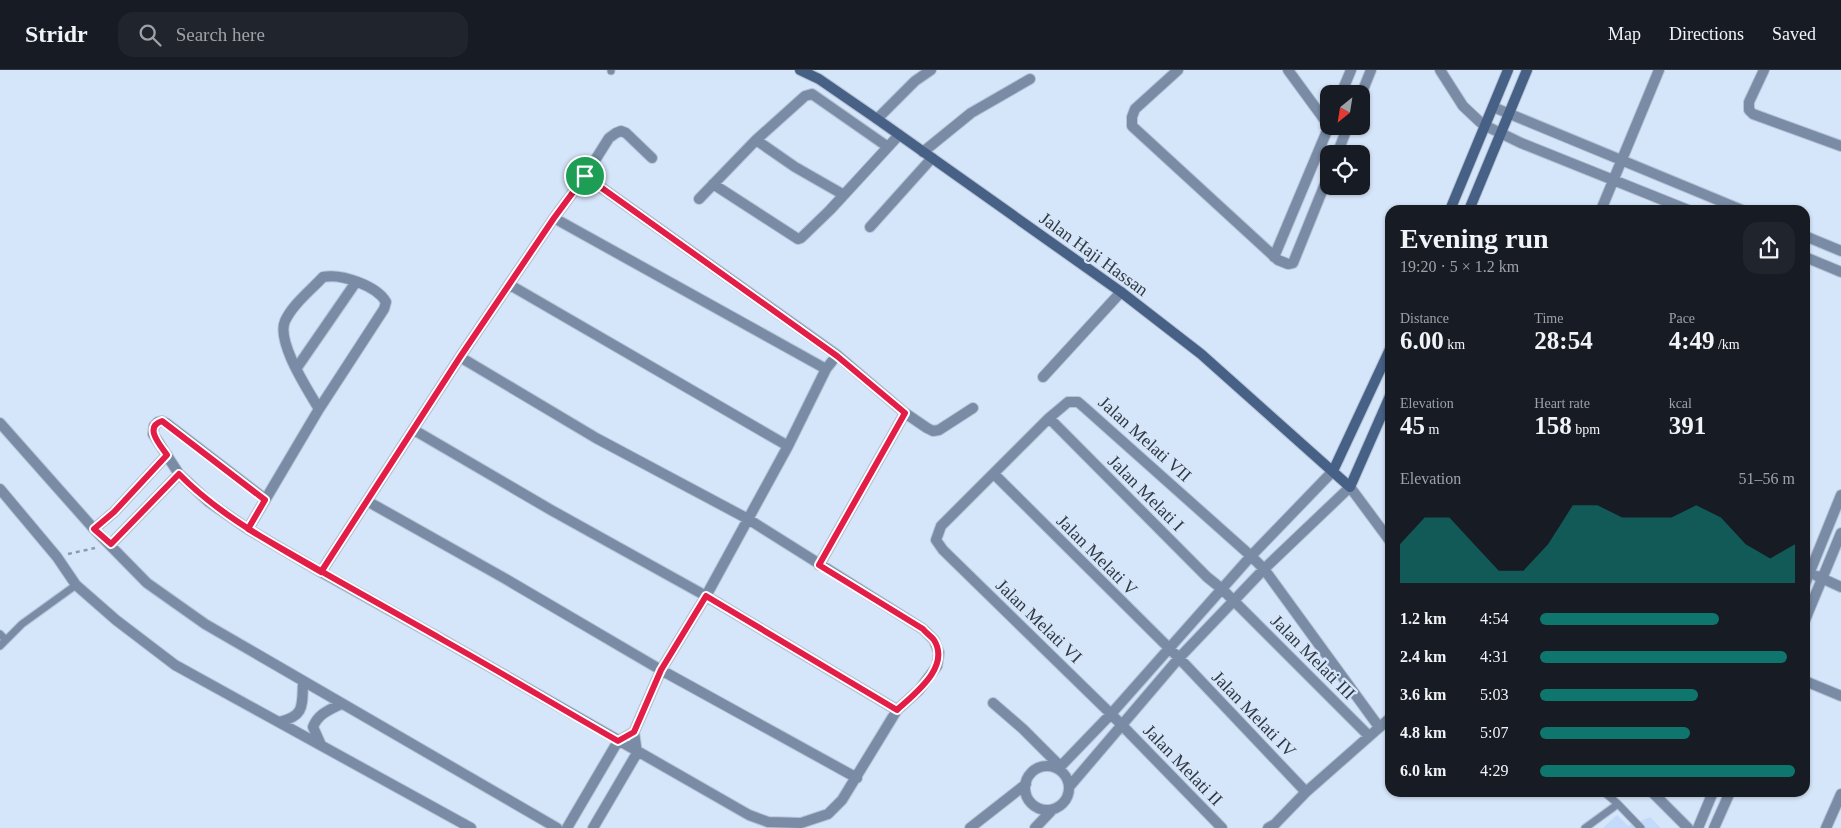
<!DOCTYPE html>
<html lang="en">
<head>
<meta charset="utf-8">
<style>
  :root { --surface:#171b24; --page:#20242c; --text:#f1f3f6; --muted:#9ea1a6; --line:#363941; --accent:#0f766e }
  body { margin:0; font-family:Georgia,serif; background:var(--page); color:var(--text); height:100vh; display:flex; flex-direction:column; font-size:19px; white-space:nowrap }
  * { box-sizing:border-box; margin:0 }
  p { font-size:16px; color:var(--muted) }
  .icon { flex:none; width:28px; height:28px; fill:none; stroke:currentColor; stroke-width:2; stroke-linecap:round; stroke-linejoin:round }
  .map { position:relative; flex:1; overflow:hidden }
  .drawer { position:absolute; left:1385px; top:135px; width:425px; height:592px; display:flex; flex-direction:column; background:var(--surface); border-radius:15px; box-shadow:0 1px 4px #0004 }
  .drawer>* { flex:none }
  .needle { width:32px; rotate:210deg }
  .fabs { position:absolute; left:1320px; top:15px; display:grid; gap:10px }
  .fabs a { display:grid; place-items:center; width:50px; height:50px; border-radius:10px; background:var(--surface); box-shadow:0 1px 4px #0004; font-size:25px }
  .pin { position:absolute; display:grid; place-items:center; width:42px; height:42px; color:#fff; margin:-21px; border:2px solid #fff; border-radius:50%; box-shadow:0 1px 5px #0007 }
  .round { display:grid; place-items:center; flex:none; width:52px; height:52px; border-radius:15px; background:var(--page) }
  .summary { display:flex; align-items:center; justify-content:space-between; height:85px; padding:0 15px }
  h1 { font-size:28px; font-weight:600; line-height:38px }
  .metrics { display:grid; grid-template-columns:repeat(3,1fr); gap:8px; height:85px; padding:5px 15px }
  .metrics div { display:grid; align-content:center }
  .metrics b { font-size:25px; font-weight:600 }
  .metrics small { font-size:14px; font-weight:400 }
  .metrics p { font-size:14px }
  .chart { height:140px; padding:10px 15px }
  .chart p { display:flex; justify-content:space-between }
  .chart svg { width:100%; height:90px; margin-top:5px; fill:var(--accent); opacity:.7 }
  ul { padding:0 15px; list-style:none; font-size:16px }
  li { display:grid; grid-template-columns:80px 60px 1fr; align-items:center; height:38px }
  li i { height:12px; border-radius:6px; background:var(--accent) }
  header { display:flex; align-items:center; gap:30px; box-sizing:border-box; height:70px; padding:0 25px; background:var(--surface); border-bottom:1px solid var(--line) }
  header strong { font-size:24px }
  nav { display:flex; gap:28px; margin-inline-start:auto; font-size:18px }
  .search { width:350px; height:45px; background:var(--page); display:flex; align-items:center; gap:12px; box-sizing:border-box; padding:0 18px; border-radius:15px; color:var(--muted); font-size:19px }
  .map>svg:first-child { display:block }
</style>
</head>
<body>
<header>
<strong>Stridr</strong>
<div class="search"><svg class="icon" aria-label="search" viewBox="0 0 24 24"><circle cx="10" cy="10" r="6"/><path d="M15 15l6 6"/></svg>Search here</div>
<nav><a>Map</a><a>Directions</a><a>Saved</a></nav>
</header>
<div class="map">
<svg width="1841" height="758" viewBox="0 0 1841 758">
  <rect width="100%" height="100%" fill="#d6e6fa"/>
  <path fill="#c3dafa" d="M1617 745 1628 756 1650 747 1661 758H1603Z"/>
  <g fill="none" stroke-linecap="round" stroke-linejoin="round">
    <defs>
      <path id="lane" d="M611 1V0
        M0 564 6 570
        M0 576 22 554 76 515
        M1604 722 1618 734 1641 758
        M1585 758 1618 734"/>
      <path id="street" d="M1178 0 1135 39 1132 47V56L1278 190 1288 194 1293 193 1329 104
        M1288 0 1329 56
        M1440 0 1463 36 1480 52 1486 56 1521 73 1688 140
        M1764 0 1749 32V40L1753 44 1841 76
        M1341 24 1351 0
        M1361 25 1371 0
        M1493 37 1742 140
        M877 49 915 11 931 0
        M756 70 795 97 844 125
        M923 82 971 43 1030 9
        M1337 84 1348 56
        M585 106 837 285 905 343 927 358 933 361 939 360 973 338
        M713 114 798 169 801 168 830 140 899 65
        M699 129 756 70 805 26 812 24 888 77
        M1601 140 1659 0
        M554 148 826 299
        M870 157 932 88
        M1805 166 1841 181
        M1274 187 1329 56
        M1805 187 1841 202
        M510 215 788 376
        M296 299 356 212
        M1043 307 1121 222
        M1049 348 1207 507 1222 519 1369 666
        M0 353 94 459 147 513 205 554 557 758
        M414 360 551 440 706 526 897 640
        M994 404 1179 588 1306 722
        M0 419 57 487 76 515 116 550 175 595 471 758
        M265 429 166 353 162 351 158 352 154 356 153 364 179 404 209 432 248 459 321 502 445 571 749 745 768 752 801 753 828 744 842 730 897 640 919 620 937 596 939 583 934 570 923 559 748 449 596 368 460 287
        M367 431 504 508 661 600 857 708
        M94 459 114 442 167 385
        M248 459 319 339 384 239 386 232C377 216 341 203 323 207 310 221 293 234 285 251 276 272 308 320 319 339
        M111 474 179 404
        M819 495 905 343
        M321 502 460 287 554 148 585 106 609 68 616 63 621 61 626 63 652 88
        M1817 506 1841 517
        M1805 514 1841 425
        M1805 550 1841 463
        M1805 611 1841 626
        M993 633 1023 659 1061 697
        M279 652C305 646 302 636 303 612
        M321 675 313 657C318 644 329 640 341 634
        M1025 718a22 22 0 1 1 44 0a22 22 0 1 1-44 0Z
        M1058 699 1111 644 1251 486 1333 401
        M1069 717 1179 588 1264 499 1350 417 1390 471
        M1652 722 1688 758
        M567 758 618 671 634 662
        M593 758 637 683 634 662 661 600 706 526 788 376 826 299 837 285
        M970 758 1026 714
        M1035 758 1053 739
        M1222 758 1111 644 943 480 936 470 941 456 1049 348 1068 332H1078L1085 338 1251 486 1264 499 1379 657
        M1268 758 1275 754 1306 722 1390 648
        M1698 758 1713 722
        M1714 758 1730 722
        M1826 758 1841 724"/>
      <path id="secondary" d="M800 0 819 9 877 49 1121 222 1201 284 1350 417 1390 326
        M1450 140 1508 0
        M1469 140 1527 0
        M1333 401 1390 279"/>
    </defs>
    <use href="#lane" stroke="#b5c3d5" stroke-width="9"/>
    <use href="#street" stroke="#b5c3d5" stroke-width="12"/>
    <use href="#secondary" stroke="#b5c3d5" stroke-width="12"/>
    <path stroke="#8e9aa9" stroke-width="2.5" stroke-dasharray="4 4" stroke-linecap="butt" d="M68 484 95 478"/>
    <use href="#lane" stroke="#798ba5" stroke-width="7"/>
    <use href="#street" stroke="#798ba5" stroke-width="10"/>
    <use href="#secondary" stroke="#466185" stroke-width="10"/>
  </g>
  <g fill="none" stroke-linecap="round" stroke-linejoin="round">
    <defs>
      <path id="route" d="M585 106 554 148 460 287 321 502C272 473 220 446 179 404L111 474 94 459 114 442 167 385C161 376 143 357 162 351L265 430 248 459C312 497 378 533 443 570 502 603 560 638 618 671L634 662 661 600 706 526 897 640C914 624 951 597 934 570 931 566 926 563 923 559L819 495 905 343 837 286 585 106"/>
    </defs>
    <use href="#route" stroke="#fff" stroke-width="10"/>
    <use href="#route" stroke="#e11d48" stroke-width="6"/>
  </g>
  <g text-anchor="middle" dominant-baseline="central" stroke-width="4.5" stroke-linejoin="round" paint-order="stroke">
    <g font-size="18" fill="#313842" stroke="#d6e6fa">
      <text transform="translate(1094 184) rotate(36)">Jalan Haji Hassan</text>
      <text transform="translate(1145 369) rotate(42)">Jalan Melati VII</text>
      <text transform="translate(1146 423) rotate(45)">Jalan Melati I</text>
      <text transform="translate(1097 485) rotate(45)">Jalan Melati V</text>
      <text transform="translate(1039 551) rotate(44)">Jalan Melati VI</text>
      <text transform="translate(1313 587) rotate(45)">Jalan Melati III</text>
      <text transform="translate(1254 644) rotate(46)">Jalan Melati IV</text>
      <text transform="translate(1183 695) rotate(46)">Jalan Melati II</text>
    </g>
  </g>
</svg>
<div class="fabs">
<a><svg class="needle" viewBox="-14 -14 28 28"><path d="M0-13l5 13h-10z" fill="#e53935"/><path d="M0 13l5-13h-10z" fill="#9ea1a6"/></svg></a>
<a><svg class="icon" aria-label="locate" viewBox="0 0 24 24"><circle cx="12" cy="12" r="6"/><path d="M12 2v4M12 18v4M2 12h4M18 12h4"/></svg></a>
</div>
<div class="pin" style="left:585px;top:106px;background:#1e9e55"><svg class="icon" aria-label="arrive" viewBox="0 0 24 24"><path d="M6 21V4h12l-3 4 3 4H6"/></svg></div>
<section class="drawer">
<div class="summary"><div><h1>Evening run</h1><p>19:20 · 5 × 1.2 km</p></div><a class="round"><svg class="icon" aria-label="share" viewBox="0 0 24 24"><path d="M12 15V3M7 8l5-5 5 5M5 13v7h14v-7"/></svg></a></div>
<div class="metrics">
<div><p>Distance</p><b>6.00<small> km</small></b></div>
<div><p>Time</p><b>28:54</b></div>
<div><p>Pace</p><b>4:49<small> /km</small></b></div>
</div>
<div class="metrics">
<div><p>Elevation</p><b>45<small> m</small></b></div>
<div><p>Heart rate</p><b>158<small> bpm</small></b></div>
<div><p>kcal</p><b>391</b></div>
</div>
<div class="chart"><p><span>Elevation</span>51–56 m</p>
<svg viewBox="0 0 160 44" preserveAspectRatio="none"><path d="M0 44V25L10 12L20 12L30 25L40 38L50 38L60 25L70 6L80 6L90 12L100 12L110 12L120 6L130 12L140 25L150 32L160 25V44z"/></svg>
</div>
<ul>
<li><b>1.2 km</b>4:54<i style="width:70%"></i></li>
<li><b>2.4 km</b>4:31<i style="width:97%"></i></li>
<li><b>3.6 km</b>5:03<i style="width:62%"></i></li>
<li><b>4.8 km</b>5:07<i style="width:59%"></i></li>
<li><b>6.0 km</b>4:29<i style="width:100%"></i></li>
</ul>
</section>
</div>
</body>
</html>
